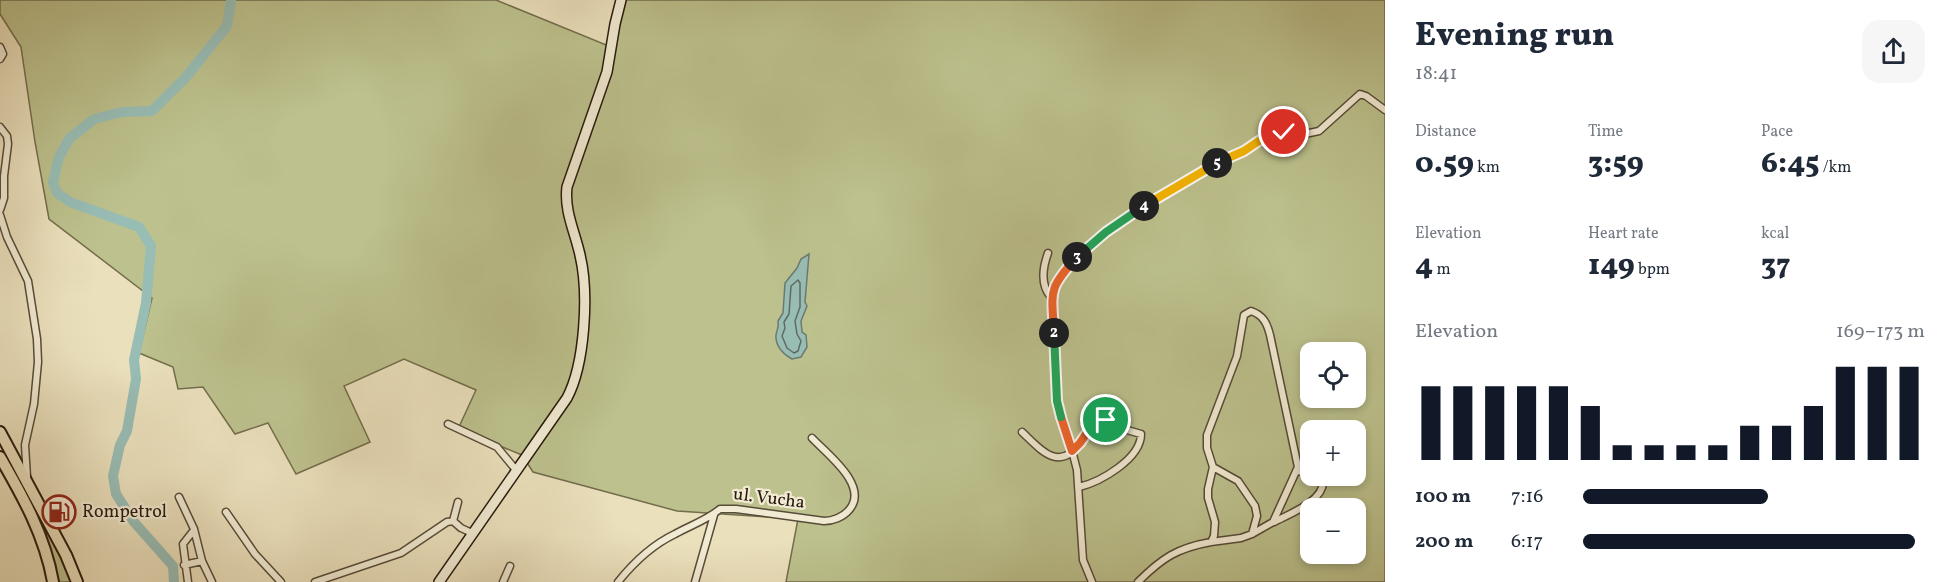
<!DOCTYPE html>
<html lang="en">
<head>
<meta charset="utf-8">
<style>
  :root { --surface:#fff; --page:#f6f6f7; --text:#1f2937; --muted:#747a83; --accent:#111827 }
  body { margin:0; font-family:Vollkorn,serif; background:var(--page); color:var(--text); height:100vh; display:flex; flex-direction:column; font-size:22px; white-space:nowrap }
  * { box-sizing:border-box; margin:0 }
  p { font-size:20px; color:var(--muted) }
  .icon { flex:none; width:33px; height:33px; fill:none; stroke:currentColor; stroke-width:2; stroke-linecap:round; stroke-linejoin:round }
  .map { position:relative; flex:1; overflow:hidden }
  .side { display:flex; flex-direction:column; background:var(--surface); width:570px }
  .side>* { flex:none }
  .buttons { position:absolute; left:1300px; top:342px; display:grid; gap:12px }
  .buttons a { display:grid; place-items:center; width:66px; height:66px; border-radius:12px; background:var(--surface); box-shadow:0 3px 9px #0003; font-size:30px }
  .pin { position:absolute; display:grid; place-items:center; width:51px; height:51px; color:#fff; margin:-26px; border:3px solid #fff; border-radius:50%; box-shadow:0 2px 6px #0007 }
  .km { position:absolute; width:30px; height:30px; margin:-15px; border-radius:50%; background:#222; color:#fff; font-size:16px; line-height:30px; text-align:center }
  .round { display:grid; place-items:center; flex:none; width:63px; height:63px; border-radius:18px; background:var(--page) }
  .overview { display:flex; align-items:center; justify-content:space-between; height:102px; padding:0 30px }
  h1 { font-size:33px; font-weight:800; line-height:45px }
  .figures { display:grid; grid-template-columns:repeat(3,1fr); gap:9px; height:102px; padding:6px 30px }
  .figures div { display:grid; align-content:center }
  .figures b { font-size:30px; font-weight:800 }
  .figures small { font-size:16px; font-weight:400 }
  .figures p { font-size:16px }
  .chart { height:168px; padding:12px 30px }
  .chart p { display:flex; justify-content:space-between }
  .chart svg { width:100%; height:108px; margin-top:6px; stroke:var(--accent); stroke-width:6 }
  ul { padding:0 30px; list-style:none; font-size:20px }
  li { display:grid; grid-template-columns:96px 72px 1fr; align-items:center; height:45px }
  li i { height:15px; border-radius:8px; background:var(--accent) }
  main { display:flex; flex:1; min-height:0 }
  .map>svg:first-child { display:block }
</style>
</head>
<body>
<main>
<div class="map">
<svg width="1385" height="582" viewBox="0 0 1385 582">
  <rect width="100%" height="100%" fill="#eae0bc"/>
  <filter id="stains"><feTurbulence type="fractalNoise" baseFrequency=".00333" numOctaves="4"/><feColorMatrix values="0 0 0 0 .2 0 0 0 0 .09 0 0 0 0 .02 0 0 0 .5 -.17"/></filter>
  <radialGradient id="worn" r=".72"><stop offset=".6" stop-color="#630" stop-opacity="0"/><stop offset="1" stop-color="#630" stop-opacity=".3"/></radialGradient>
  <path fill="#bcc18d" stroke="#726d4c" stroke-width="1.5" fill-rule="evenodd" d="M0 0H496L611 47 621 0H1385V582H786L798 519 677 511 533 472 524 458 555 413 522 455 458 429 476 390 404 359 344 386 370 442 296 474 268 423 235 434 203 387 178 389 173 367 139 353 152 298 49 219 35 142 21 47 0 14ZM1311 352H1356V398H1311ZM1311 430H1356V476H1311ZM1311 508H1356V554H1311Z
    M5 455H8L41 514 74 582H57Z"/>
  <path fill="#98bdb5" stroke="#6b7b71" stroke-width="1.5" d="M809 254 805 302 807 306 801 321 802 332 806 335 807 347 801 357 792 359C784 355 775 346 776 335 777 329 779 328 778 321L783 313 785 283 797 268 801 259Z"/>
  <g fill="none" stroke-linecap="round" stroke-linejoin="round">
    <path stroke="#606b60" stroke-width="1.5" d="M798 280 800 283V307L795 321 797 334 801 341 798 351 794 353 787 348 782 336 785 328 784 322 789 314 791 286Z"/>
    <path stroke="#98bdb5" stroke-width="10" d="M174 582 173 566 134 522 116 494 113 476 120 445 127 431 136 379 134 360 146 303 151 246 139 227 70 202 57 193 53 182 59 157 69 139 94 119 122 112 152 111 186 77 227 26 231 0"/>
    <defs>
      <path id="street" d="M0 47 3 54 0 59
        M0 127 7 136 8 144 4 176V198L0 210
        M0 215 7 237 28 281 37 339 38 362 34 404 25 445 27 477
        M1048 253C1043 267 1040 285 1051 297
        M448 424 497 447 516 470
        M1022 432C1041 450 1059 473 1081 442 1087 434 1089 425 1099 419L1106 420 1120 428 1141 434C1141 459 1100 482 1079 487
        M1213 467 1238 481 1255 506 1257 516 1252 534
        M1296 471 1311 473
        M179 497 194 529 202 561 212 582
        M458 502 453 521 461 528 472 533
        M226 512 255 554 281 582
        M1274 522C1289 514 1325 501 1323 480L1319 476
        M184 565 202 561
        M188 582 183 544 194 530
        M315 582 401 553 447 522 453 521
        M503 582 510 566
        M618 582C634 562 652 545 675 534 691 525 707 520 720 509H736L824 521C833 521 843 517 849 510 870 486 827 454 812 438
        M695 582 714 515
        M1092 582 1083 560 1077 470 1067 431 1057 401 1051 297 1058 280 1082 251 1105 232 1159 196 1207 168 1253 146 1270 134 1276 132 1300 135 1319 131 1360 94 1366 96 1385 110
        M1138 582C1162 558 1177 548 1211 542L1214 536 1215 522 1208 498V489L1213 467 1207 448V435L1237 356 1244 315 1251 311C1263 315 1267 323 1270 335L1298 467 1273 522 1252 534 1241 538 1211 542"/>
      <path id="secondary" d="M439 582 567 398C585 364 589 293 580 255 575 232 564 211 567 187L607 72 615 24 621 0"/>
      <path id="primary" d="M0 432 66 555 77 582
        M0 457C23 497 45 536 53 582"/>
    </defs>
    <use href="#street" stroke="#584b38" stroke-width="9"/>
    <use href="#secondary" stroke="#28190c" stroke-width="12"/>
    <use href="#primary" stroke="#28190c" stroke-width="14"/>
    <use href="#street" stroke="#f1ebd3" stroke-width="6"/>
    <use href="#secondary" stroke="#f1ebd3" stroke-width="9"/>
    <use href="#primary" stroke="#eae0bc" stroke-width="10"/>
  </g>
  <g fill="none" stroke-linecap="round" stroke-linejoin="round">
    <defs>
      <path id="split-1" d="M1061 417 1072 451 1080 443 1095 421 1106 420"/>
      <path id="split-2" d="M1054 333 1057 401 1061 417"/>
      <path id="split-3" d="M1054 333C1052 291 1047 290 1077 257"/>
      <path id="split-4" d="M1077 257 1106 232 1144 206"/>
      <path id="split-5" d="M1144 206 1217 163"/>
      <path id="split-6" d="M1217 163 1244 151 1269 134 1284 132"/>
    </defs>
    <use href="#split-1" stroke="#fff" stroke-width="12"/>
    <use href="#split-2" stroke="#fff" stroke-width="12"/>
    <use href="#split-3" stroke="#fff" stroke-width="12"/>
    <use href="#split-4" stroke="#fff" stroke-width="12"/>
    <use href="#split-5" stroke="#fff" stroke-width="12"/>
    <use href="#split-6" stroke="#fff" stroke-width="12"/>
    <use href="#split-1" stroke="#f0652b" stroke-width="8"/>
    <use href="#split-2" stroke="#22a559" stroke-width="8"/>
    <use href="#split-3" stroke="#f0652b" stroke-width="8"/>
    <use href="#split-4" stroke="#22a559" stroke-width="8"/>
    <use href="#split-5" stroke="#f5b400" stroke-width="8"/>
    <use href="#split-6" stroke="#f5b400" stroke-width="8"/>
  </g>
  <defs>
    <symbol id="fuel-ring" viewBox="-11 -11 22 22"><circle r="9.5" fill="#f1ebd3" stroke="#8f2418" stroke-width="1.5"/><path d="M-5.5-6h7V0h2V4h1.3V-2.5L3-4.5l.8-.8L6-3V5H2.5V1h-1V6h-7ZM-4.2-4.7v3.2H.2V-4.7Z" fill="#8f2418"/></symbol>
  </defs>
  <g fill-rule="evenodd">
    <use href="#fuel-ring" x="40" y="493" width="38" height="38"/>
  </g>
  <g text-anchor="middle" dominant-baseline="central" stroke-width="4.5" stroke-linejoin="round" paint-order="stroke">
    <g font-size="18" fill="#28190c" stroke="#f1ebd3">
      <text transform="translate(769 499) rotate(7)">ul. Vucha</text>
    </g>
    <g font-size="18" fill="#28190c" stroke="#f1ebd3" text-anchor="start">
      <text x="82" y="512">Rompetrol</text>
    </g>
  </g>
  <rect width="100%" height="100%" filter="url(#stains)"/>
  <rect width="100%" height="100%" fill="url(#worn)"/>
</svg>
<div class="buttons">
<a><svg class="icon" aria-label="locate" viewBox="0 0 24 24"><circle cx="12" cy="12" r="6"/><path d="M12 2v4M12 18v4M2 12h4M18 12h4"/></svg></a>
<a>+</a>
<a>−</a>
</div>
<div class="pin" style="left:1106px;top:420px;background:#1e9e55"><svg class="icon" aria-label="arrive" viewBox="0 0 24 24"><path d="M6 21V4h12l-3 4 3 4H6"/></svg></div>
<div class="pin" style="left:1284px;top:132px;background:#d93025"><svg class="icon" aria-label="check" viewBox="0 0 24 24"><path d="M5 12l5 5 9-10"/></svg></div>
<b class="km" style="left:1054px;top:333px">2</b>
<b class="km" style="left:1077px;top:257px">3</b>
<b class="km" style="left:1144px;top:206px">4</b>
<b class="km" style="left:1217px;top:163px">5</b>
</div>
<section class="side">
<div class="overview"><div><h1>Evening run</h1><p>18:41</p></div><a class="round"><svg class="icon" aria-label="share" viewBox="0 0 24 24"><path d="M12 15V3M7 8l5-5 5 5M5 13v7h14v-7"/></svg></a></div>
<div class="figures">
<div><p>Distance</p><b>0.59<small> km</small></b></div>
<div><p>Time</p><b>3:59</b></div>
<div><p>Pace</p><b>6:45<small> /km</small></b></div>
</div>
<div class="figures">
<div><p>Elevation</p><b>4<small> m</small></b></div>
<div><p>Heart rate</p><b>149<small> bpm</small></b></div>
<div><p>kcal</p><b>37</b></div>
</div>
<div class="chart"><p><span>Elevation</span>169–173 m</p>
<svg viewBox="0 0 160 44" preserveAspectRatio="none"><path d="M5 44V14M15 44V14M25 44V14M35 44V14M45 44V14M55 44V22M65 44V38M75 44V38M85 44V38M95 44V38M105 44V30M115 44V30M125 44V22M135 44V6M145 44V6M155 44V6"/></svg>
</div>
<ul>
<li><b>100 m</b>7:16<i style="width:54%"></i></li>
<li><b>200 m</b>6:17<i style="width:97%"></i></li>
</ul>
</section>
</main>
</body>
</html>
